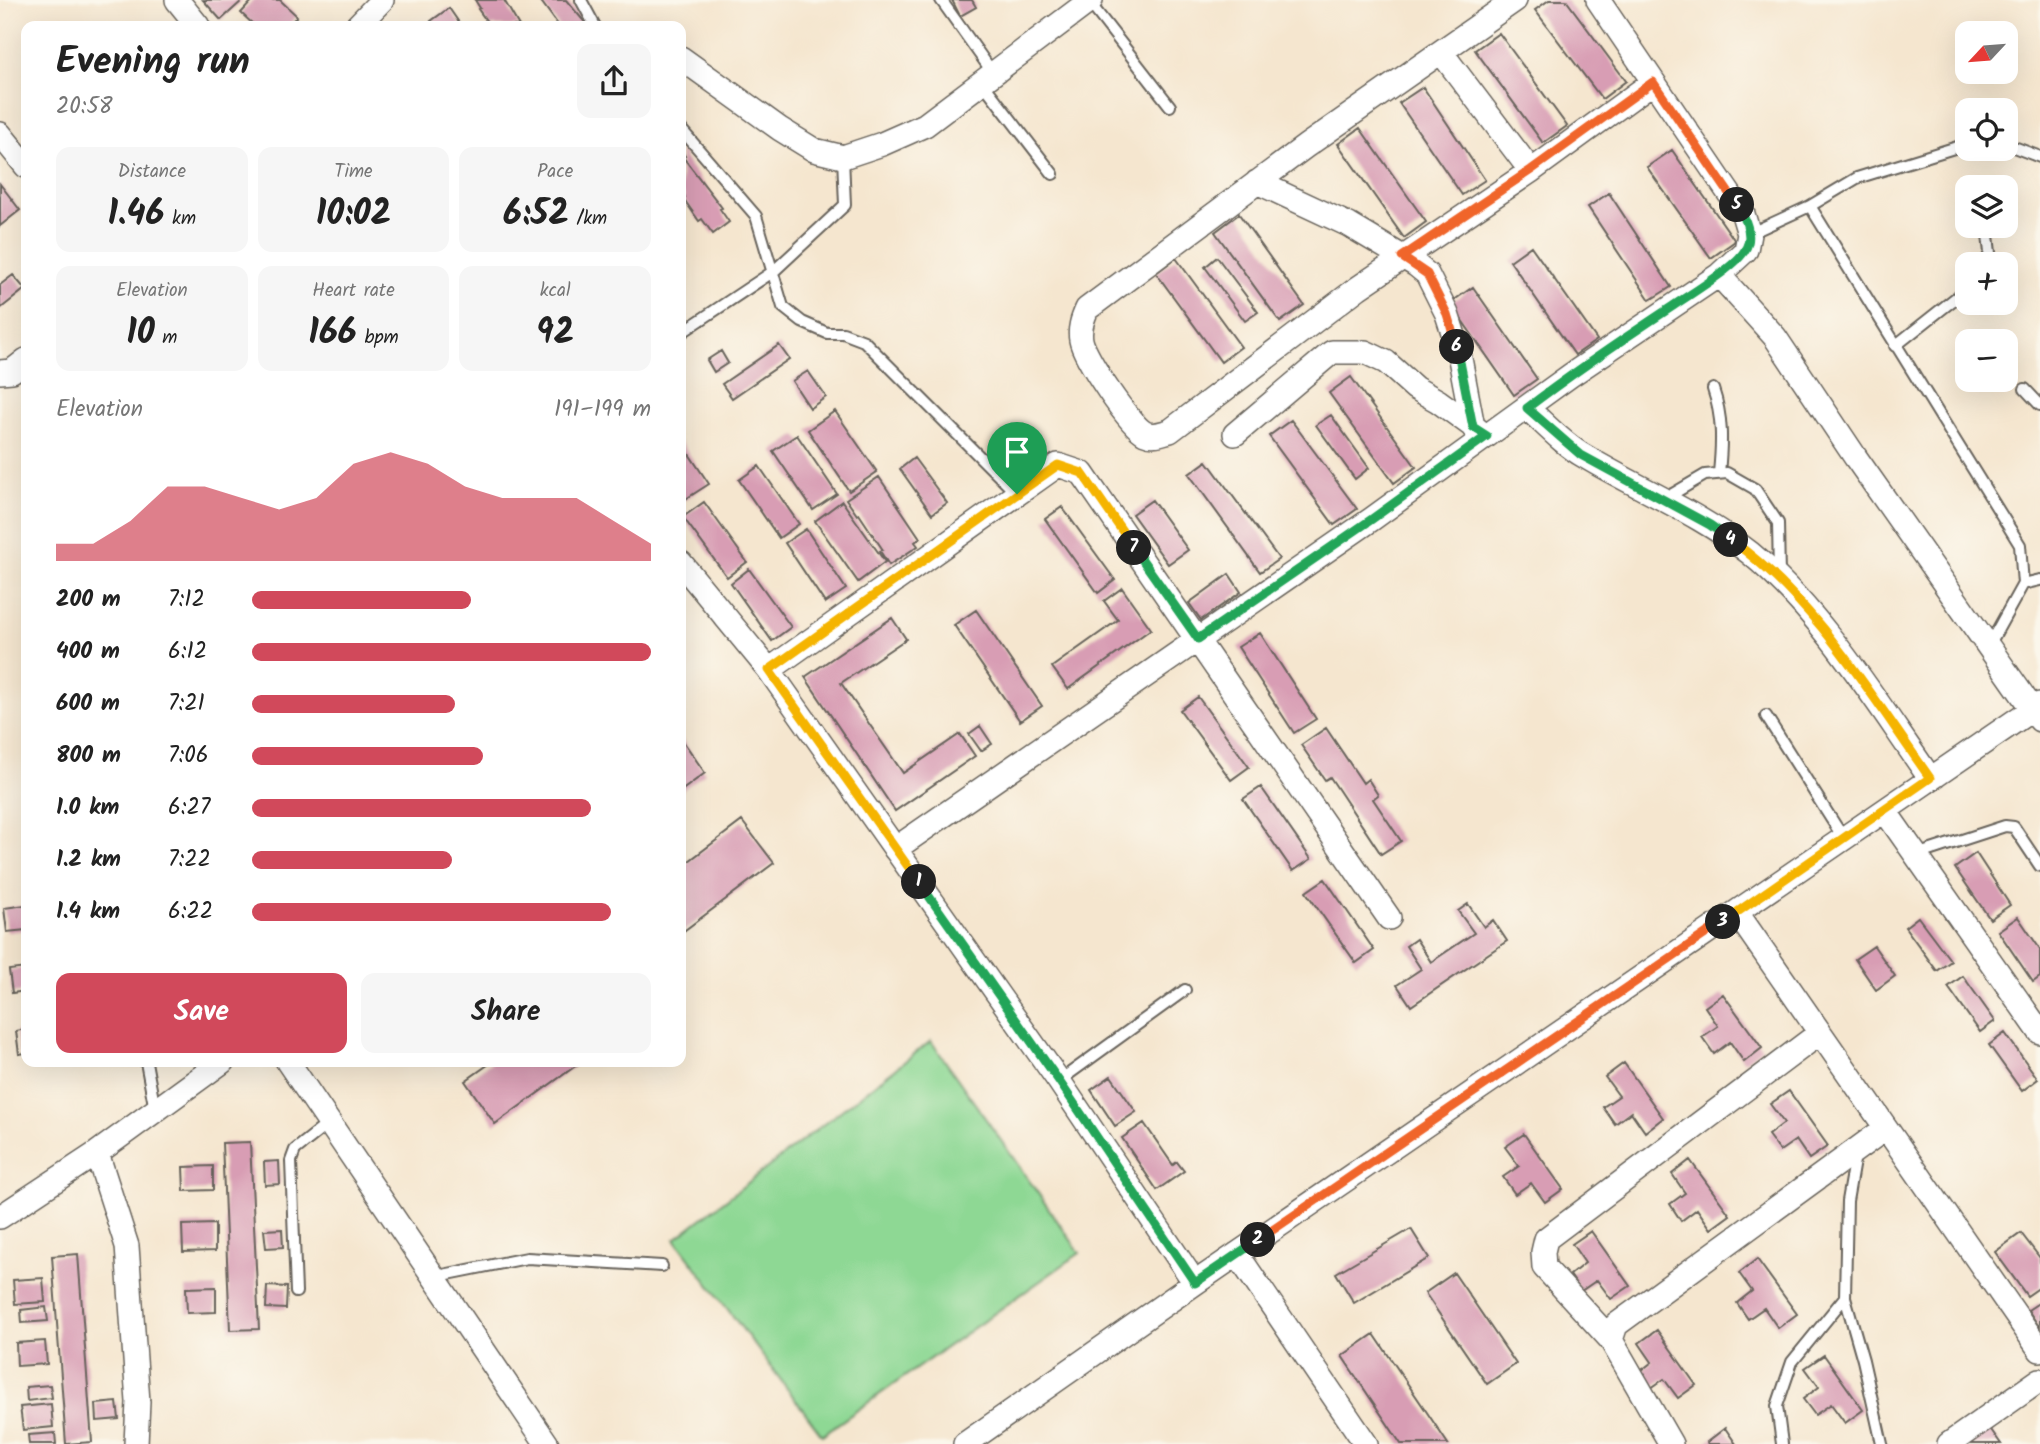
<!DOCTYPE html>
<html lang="en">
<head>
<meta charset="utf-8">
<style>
  :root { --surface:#fff; --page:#f6f6f6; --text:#222; --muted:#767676; --accent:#d1495b }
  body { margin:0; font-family:Kalam,sans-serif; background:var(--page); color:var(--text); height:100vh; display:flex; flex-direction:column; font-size:26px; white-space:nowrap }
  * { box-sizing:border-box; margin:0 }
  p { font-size:23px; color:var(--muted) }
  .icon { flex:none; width:38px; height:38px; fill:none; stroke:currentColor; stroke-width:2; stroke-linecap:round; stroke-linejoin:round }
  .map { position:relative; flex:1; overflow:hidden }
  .details { position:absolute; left:21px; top:21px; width:665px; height:1046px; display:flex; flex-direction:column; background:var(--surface); border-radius:14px; box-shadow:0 7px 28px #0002 }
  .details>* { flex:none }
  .needle { width:46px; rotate:244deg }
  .fabs { position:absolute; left:1955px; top:21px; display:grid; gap:14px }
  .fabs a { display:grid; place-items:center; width:63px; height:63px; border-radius:14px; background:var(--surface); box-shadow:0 7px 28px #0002; font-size:35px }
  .pin { position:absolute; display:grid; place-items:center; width:60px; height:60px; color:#fff; margin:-72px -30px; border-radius:50% 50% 50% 0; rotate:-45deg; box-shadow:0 0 7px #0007 }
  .pin .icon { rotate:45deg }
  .km { position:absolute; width:35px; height:35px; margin:-18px; border-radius:50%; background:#222; color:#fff; font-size:19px; line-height:35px; text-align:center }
  .round { display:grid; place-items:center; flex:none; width:74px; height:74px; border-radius:14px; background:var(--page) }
  .summary { display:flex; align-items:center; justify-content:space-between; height:119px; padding:0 35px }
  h1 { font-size:38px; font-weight:700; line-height:52px }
  .stats { display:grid; grid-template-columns:repeat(3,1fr); gap:10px; height:119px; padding:7px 35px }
  .stats div { display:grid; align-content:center; border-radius:14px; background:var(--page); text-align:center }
  .stats b { font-size:35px; font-weight:700 }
  .stats small { font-size:19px; font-weight:400 }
  .stats p { font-size:19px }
  .chart { height:196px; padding:14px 35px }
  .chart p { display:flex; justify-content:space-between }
  .chart svg { width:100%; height:126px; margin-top:7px; fill:var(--accent); opacity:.7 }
  .button { display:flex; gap:14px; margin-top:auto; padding:14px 35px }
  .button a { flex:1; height:80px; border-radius:14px; background:var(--accent); color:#fff; font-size:28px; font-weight:700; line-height:80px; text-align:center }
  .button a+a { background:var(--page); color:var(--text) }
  ul { padding:0 35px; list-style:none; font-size:23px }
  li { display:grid; grid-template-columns:112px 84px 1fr; align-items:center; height:52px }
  li i { height:18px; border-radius:9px; background:var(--accent) }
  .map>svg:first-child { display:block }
</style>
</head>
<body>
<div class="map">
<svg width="2040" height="1444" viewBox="0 0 2040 1444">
  <rect width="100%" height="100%" fill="#fbf7ec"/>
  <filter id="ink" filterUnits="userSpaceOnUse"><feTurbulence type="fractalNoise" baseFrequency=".0143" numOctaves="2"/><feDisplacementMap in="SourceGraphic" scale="14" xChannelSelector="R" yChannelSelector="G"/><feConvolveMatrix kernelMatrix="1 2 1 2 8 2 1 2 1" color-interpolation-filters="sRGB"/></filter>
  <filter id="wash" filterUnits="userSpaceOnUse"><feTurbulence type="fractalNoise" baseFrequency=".00686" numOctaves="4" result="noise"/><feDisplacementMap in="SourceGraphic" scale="28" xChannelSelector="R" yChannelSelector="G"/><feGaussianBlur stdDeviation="1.57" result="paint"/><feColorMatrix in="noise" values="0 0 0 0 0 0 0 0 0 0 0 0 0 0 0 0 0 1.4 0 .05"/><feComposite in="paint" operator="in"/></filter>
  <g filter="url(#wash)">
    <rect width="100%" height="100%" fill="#f5e6cf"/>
    <path fill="#8ed894" stroke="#557a58" stroke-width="2" d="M931 1041 1080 1253 822 1435 675 1239Z"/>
    <g id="blocks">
      <path fill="#d89db4" d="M203 0H243L221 20Z
        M253 0H280L297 16 288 26H255L241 13Z
        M475 0H504L519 26H490L478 9 480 8Z
        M540 0H566L588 26H559Z
        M952 0H972L976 7 960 16Z
        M1549 0H1566L1626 81 1602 99 1535 10Z
        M449 8 460 24 464 26H435L431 21Z
        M1499 33 1567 126 1543 143 1475 50Z
        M1423 87 1485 180 1462 195 1399 103Z
        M1360 128 1426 222 1404 238 1338 144Z
        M681 150 685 156 683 157 722 208 720 209 729 222 713 234 702 219 699 221 683 198 685 197 681 190Z
        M1672 150 1735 241 1711 258 1647 167Z
        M0 184 20 210 0 226Z
        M1609 193 1671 287 1650 300 1588 207Z
        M1239 214 1304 305 1280 322 1215 232Z
        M1531 246 1597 340 1575 355 1510 261Z
        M1217 257 1258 312 1245 321 1205 267Z
        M1176 258 1241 347 1221 362 1156 273Z
        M13 275 25 289 0 309V285Z
        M1473 287 1537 379 1514 395 1450 303Z
        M779 345 789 359 732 398 722 384Z
        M721 351 728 363 714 372 707 360Z
        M808 371 826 397 810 408 792 381Z
        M1351 377 1416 467 1394 483 1329 393Z
        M835 411 877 472 849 491 808 430Z
        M1331 415 1369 468 1355 479 1316 425Z
        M1291 420 1357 509 1334 525 1269 436Z
        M797 435 837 494 813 510 773 451Z
        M681 442 709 484 681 502Z
        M914 458 947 503 932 514 900 469Z
        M1207 461 1279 559 1260 572 1189 474Z
        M759 466 799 524 779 538 739 480Z
        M879 477 920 538 915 542 918 546 889 565 880 551 883 550 859 514 857 515 846 499Z
        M1152 500 1188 550 1168 564 1132 514Z
        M842 501 885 562 858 582 815 521Z
        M704 502 747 562 727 577 683 517Z
        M1062 507 1115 580 1098 593 1045 519Z
        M806 529 846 589 825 603 785 543Z
        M749 569 791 627 772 641 731 583Z
        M1229 574 1241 592 1201 620 1189 603Z
        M1122 588 1151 629 1068 689 1052 667 1118 620 1104 601Z
        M976 610 1042 706 1020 721 954 625Z
        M892 618 906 639 841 683 903 773 960 734 975 756 895 811 805 677Z
        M1260 633 1316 719 1294 733 1238 647Z
        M1198 697 1249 767 1231 780 1180 710Z
        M980 726 992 744 981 751 969 734Z
        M1326 728 1363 783 1368 779 1378 795 1373 799 1401 841 1381 854 1330 777 1325 780 1301 745Z
        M681 738 705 773 681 791Z
        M1261 787 1311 859 1293 871 1243 799Z
        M742 821 774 863 681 933V867Z
        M1976 853 2010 905 1990 919 1955 868Z
        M1325 879 1374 950 1356 963 1306 892Z
        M1468 904 1484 927 1493 920 1507 941 1411 1006 1397 985 1421 969 1406 946 1416 939 1431 962 1474 933 1458 911Z
        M26 905V930L7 932 4 908Z
        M1918 917 1951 961 1937 971 1905 927Z
        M2018 917 2040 949V977L2033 982 1998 931Z
        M1874 946 1895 976 1876 990 1855 959Z
        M26 968V991L12 993 9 970Z
        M1963 976 1995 1021 1980 1032 1948 987Z
        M1723 994 1762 1048 1744 1062 1730 1042 1714 1054 1702 1037 1718 1026 1705 1007Z
        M26 1029V1053L19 1054 16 1031Z
        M2005 1033 2038 1079 2022 1091 1989 1045Z
        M63 1062H90V1064L63 1067Z
        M492 1062H581L495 1124 465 1081Z
        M1624 1063 1663 1118 1645 1132 1631 1112 1615 1124 1603 1107 1619 1096 1605 1077Z
        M1111 1076 1136 1112 1115 1126 1091 1090Z
        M1789 1091 1828 1146 1809 1159 1796 1140 1780 1151 1768 1135 1784 1123 1770 1104Z
        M1144 1123 1173 1165 1177 1162 1184 1171 1157 1190 1122 1138Z
        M1524 1134 1563 1189 1545 1202 1531 1183 1515 1194 1503 1177 1519 1166 1505 1147Z
        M250 1142 259 1329 230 1330 222 1143Z
        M1690 1160 1730 1215 1711 1229 1697 1209 1681 1221 1670 1204 1685 1193 1672 1174Z
        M279 1161 280 1184 265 1185 264 1162Z
        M213 1166V1190L184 1191 183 1167Z
        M215 1224V1251L183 1252 182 1225Z
        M282 1229 283 1247 266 1248 264 1230Z
        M1411 1229 1429 1258 1354 1303 1336 1273Z
        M1591 1231 1630 1286 1611 1299 1597 1280 1581 1291 1570 1275 1585 1263 1572 1244Z
        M2021 1233 2040 1258V1287L2027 1296 1995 1252Z
        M78 1254 92 1442 66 1444 52 1256Z
        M1757 1259 1797 1314 1778 1328 1764 1308 1748 1319 1737 1303 1752 1291 1739 1273Z
        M1454 1273 1516 1364 1487 1384 1425 1293Z
        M43 1278 45 1302 15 1304 13 1280Z
        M267 1286 287 1287 286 1309 266 1308Z
        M216 1287V1312L187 1313 186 1288Z
        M2040 1302V1328L2028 1310Z
        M46 1307 48 1321 22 1323 21 1310Z
        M1657 1330 1696 1385 1678 1398 1664 1379 1648 1390 1637 1374 1652 1362 1639 1343Z
        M1374 1334 1422 1405 1448 1444H1401L1342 1356Z
        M45 1341 47 1364 17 1366 16 1343Z
        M1824 1355 1863 1410 1845 1423 1831 1404 1815 1415 1803 1399 1819 1387 1805 1368Z
        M50 1385 52 1398 27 1401 26 1387Z
        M117 1402 119 1419 97 1421 96 1404Z
        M51 1404 53 1427 23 1430 20 1407Z
        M1989 1427 2001 1444H1966Z
        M1725 1428 1736 1444H1708L1707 1442Z
        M55 1433 56 1444H29L28 1435Z"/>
    </g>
  </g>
  <g filter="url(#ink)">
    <use href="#blocks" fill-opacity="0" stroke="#68635b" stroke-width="2"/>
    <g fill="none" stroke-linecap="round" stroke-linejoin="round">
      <defs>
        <path id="lane" d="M581 0 595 26
          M941 0 993 73
          M1089 2 1170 106
          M982 82 1053 174
          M681 129 756 216 783 307 802 322 827 333H843L864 341 1017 494
          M2006 144 2040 157
          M1810 206 1857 178 1967 144
          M1749 234 1810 206 2020 545 2023 584 1988 647
          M1985 264 1990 253 1987 226
          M681 333 774 271 845 205 843 157
          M1895 346 1967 289
          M1713 389C1723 418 1722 443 1719 473
          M2025 389 2040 405
          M1664 499 1705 475 1727 473 1755 489 1778 523 1779 577
          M2023 584 2040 580
          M1766 716 1844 839
          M1916 855 2005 826 2014 827 2040 866
          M146 1062 155 1110
          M1059 1081 1185 990
          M1855 1155 1847 1201 1845 1297 1863 1360 1882 1444
          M433 1277 527 1258 662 1266
          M296 1292 291 1161 295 1150 329 1123
          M1782 1444 1777 1406 1792 1362 1845 1297"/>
        <path id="street" d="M177 0 198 26
          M1515 0 1306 146 1087 309C1082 320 1079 329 1081 340 1084 357 1130 426 1145 433 1154 437 1161 433 1170 431L1358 288 1531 171 1653 82
          M357 26 382 0
          M1441 52 1531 171
          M681 58 780 129 814 150 843 157 882 144 925 125 1091 0
          M0 134 26 166
          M1257 182 1349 225 1416 265 1427 274 1447 314 1458 348 1473 427
          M1719 275 1775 337 1856 458 2040 720
          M0 372 12 371 26 360
          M1527 408C1545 424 1563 444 1584 456 1639 489 1699 513 1750 553 1821 611 1877 703 1930 778
          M1235 434 1332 352H1365L1386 362 1415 388 1438 401 1478 430
          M681 563 769 670 1059 1081 1195 1283
          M769 670 1058 465 1082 473 1389 918
          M1885 811 2040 1032
          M895 849 1372 519 1571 375 1719 275 1746 250 1749 234 1743 214 1598 0
          M1737 913 2040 1350
          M288 1062 547 1444
          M97 1153 127 1246 138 1402 136 1444
          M0 1217 97 1153 222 1062
          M1237 1254 1366 1444
          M1611 1340 1544 1267 1543 1252 1546 1239 1820 1033
          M965 1444 1195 1283 2040 704
          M1671 1444 1611 1340 1616 1325 1886 1128
          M1949 1444 2040 1380"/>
      </defs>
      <use href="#lane" stroke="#68635b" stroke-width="14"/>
      <use href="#street" stroke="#68635b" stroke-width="26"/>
      <use href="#lane" stroke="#fff" stroke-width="10"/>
      <use href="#street" stroke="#fff" stroke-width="23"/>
    </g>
  </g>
  <g fill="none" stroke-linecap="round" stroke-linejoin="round" filter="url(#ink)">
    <defs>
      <path id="split-1" d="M919 882 769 670 1017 494"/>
      <path id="split-2" d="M919 882 1059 1081 1195 1283 1258 1240"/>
      <path id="split-3" d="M1258 1240 1723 922"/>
      <path id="split-4" d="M1723 922 1930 778C1871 695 1815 600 1731 540"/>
      <path id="split-5" d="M1731 540 1710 525 1581 455 1527 408C1574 372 1623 339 1673 306 1690 294 1736 267 1745 250 1754 236 1745 217 1737 205"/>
      <path id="split-6" d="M1457 347 1447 314 1427 274 1402 257 1531 170 1653 82 1737 205"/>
      <path id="split-7" d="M1134 548 1198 639 1372 519 1487 436 1473 427 1457 347"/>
      <path id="split-8" d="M1017 494 1058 465 1082 473 1134 548"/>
    </defs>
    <use href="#split-1" stroke="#fff" stroke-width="14"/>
    <use href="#split-2" stroke="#fff" stroke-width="14"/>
    <use href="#split-3" stroke="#fff" stroke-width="14"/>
    <use href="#split-4" stroke="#fff" stroke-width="14"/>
    <use href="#split-5" stroke="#fff" stroke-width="14"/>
    <use href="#split-6" stroke="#fff" stroke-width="14"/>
    <use href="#split-7" stroke="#fff" stroke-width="14"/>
    <use href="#split-8" stroke="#fff" stroke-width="14"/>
    <use href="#split-1" stroke="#f5b400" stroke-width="9"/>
    <use href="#split-2" stroke="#22a559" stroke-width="9"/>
    <use href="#split-3" stroke="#f0652b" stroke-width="9"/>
    <use href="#split-4" stroke="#f5b400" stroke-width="9"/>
    <use href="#split-5" stroke="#22a559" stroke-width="9"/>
    <use href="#split-6" stroke="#f0652b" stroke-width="9"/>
    <use href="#split-7" stroke="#22a559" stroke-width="9"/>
    <use href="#split-8" stroke="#f5b400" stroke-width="9"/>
  </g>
</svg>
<div class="fabs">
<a><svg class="needle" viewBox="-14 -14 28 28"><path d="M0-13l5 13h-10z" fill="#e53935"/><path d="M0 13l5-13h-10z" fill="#767676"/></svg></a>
<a><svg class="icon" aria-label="locate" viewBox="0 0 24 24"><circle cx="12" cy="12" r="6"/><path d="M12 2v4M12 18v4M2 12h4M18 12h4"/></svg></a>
<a><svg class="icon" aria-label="layers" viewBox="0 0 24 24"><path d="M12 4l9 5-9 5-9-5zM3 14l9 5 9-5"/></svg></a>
<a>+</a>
<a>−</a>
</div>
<div class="pin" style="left:1017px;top:494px;background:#1e9e55"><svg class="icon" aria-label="arrive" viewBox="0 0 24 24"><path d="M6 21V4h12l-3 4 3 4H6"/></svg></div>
<b class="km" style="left:919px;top:882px">1</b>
<b class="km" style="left:1258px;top:1240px">2</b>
<b class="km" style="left:1723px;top:922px">3</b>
<b class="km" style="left:1731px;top:540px">4</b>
<b class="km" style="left:1737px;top:205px">5</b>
<b class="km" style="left:1457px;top:347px">6</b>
<b class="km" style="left:1134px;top:548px">7</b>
<section class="details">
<div class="summary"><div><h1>Evening run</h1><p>20:58</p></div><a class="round"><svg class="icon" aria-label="share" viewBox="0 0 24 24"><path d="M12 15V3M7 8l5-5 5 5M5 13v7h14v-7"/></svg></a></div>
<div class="stats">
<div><p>Distance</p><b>1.46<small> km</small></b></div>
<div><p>Time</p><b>10:02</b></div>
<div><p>Pace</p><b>6:52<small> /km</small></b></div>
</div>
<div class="stats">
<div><p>Elevation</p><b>10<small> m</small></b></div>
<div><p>Heart rate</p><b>166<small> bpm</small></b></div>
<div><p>kcal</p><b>92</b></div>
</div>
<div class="chart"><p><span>Elevation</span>191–199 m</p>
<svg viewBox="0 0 160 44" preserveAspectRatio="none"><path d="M0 44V38L10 38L20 30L30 18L40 18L50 22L60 26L70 22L80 10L90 6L100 10L110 18L120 22L130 22L140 22L150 30L160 38V44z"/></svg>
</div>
<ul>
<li><b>200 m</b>7:12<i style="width:55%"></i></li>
<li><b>400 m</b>6:12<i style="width:100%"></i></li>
<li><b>600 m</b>7:21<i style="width:51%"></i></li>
<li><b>800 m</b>7:06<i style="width:58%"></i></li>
<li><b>1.0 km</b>6:27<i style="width:85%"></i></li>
<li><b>1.2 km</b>7:22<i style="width:50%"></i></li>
<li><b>1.4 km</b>6:22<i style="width:90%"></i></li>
</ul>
<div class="button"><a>Save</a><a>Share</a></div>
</section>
</div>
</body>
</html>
